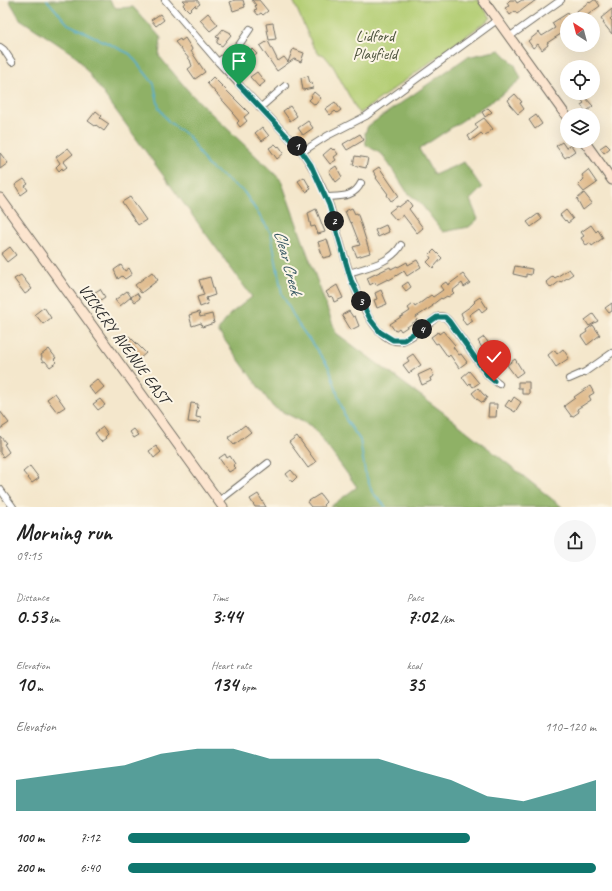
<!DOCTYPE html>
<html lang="en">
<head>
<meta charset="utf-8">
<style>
  :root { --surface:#fff; --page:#f6f6f6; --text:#222; --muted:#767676; --accent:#0f766e }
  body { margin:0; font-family:Caveat,sans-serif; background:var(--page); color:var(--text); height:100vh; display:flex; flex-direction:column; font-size:15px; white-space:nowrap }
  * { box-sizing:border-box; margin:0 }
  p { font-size:13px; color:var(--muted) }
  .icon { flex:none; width:22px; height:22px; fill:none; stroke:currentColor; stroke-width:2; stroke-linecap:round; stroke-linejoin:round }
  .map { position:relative; height:507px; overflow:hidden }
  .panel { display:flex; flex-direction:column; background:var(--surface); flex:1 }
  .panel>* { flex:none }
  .needle { width:26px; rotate:324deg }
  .buttons { position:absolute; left:560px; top:12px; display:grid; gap:8px }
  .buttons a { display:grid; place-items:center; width:40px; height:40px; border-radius:50%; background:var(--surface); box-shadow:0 4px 16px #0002; font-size:20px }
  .pin { position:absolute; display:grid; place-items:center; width:34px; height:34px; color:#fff; margin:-41px -17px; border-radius:50% 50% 50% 0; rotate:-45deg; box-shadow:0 0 4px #0007 }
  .pin .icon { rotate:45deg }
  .km { position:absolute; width:20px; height:20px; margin:-10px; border-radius:50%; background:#222; color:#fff; font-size:11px; line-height:20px; text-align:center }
  .round { display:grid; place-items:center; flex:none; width:42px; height:42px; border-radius:21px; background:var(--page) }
  .overview { display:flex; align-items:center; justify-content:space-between; height:68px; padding:0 16px }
  h1 { font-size:22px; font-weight:800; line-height:30px }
  .figures { display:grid; grid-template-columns:repeat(3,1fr); gap:6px; height:68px; padding:4px 16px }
  .figures div { display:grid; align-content:center }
  .figures b { font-size:20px; font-weight:800 }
  .figures small { font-size:11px; font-weight:400 }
  .figures p { font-size:11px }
  .chart { height:112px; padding:8px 16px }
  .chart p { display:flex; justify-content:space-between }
  .chart svg { width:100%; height:72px; margin-top:4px; fill:var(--accent); opacity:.7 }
  ul { padding:0 16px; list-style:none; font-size:13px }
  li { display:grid; grid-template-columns:64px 48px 1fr; align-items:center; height:30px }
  li i { height:10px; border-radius:5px; background:var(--accent) }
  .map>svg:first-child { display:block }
</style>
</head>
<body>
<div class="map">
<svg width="612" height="507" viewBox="0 0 612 507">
  <rect width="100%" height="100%" fill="#fcf5e5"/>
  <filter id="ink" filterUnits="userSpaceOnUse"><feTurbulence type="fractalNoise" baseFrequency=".025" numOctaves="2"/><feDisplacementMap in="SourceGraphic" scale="8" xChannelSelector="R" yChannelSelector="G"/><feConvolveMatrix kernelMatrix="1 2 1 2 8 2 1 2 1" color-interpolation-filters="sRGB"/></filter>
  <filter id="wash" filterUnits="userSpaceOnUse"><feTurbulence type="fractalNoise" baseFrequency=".012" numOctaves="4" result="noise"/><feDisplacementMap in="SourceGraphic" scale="16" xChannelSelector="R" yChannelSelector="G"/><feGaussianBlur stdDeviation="0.9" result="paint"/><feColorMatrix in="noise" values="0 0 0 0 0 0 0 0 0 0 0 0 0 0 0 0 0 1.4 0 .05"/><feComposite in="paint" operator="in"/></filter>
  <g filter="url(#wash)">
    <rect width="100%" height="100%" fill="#f4e7cc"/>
    <path fill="#b4ce74" stroke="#707c50" d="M293 0H478L491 18 359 114 333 66 324 55 318 53 312 44Z"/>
    <path fill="#8fb166" stroke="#5d6e48" d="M9 0H109L116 8 133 7 161 38 159 56 191 94 281 180 336 333 444 413 562 507H330L357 487 313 427 273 407 218 331 230 314 252 297 76 56 20 19Z
      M500 50 515 65 521 79 504 93 419 149 434 175 464 162 482 188 470 200 478 219 469 227 443 232 421 204 407 192 383 155 366 145 365 133 368 126 467 57Z"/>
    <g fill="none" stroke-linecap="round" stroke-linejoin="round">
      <path stroke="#53aed1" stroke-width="1.5" d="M47 0 68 24 130 54 154 84 159 108 168 121 189 137 207 165 244 192 271 233 282 294 298 324 329 367 346 420 360 440 365 472 372 492 386 507"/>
    </g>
    <g id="blocks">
      <path fill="#deb787" d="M183 0H197L200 4 196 7 195 5 189 11 183 5 185 2Z
        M235 0H243L245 7 233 11 230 2Z
        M252 0H259L268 11 263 15 261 13 258 15 254 10 257 9 255 6 256 5Z
        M510 0H515L517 3 522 0H536L517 14 515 11 510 15 505 8 509 6 507 3Z
        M594 0H596L600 6 582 19H567V30L547 43 548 45 542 50 538 44 533 48 528 41 539 32 542 36 555 28 552 23 568 13 570 16 589 2 590 3Z
        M612 9V17L610 19 612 21V34L603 23 604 22 601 18Z
        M208 13 218 25 210 31 200 20Z
        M160 14 164 20 156 26 151 20Z
        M273 23 276 39 269 40 266 24Z
        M223 29 231 33 230 34 231 35 222 46 217 43V41L219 38 216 37Z
        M185 38 192 49 191 51 205 72 195 79 188 69 192 66 190 60 175 42 180 39 181 41Z
        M268 41 278 61 284 57 288 62 293 49 304 53 301 62 294 59 277 71 260 46Z
        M252 49 257 54 240 69 234 63 240 58 241 59Z
        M257 72 265 82 259 87 250 77Z
        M308 76 310 83 312 82 313 88 303 90 301 78Z
        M213 77 249 113 244 117 247 121 240 127 237 123 239 121 233 114 234 113 207 83Z
        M314 92 321 98 315 105 309 100 312 97 311 96Z
        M515 94 522 102 520 103 524 109 518 114 510 105H511L508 100Z
        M584 96 593 106 586 112 581 105 584 103 581 99Z
        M335 102 341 110 337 113 335 111 330 115 325 109Z
        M290 106 297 116 290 121 283 111Z
        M488 108 492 112 485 117 482 112Z
        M96 111 102 116 100 118 109 124 104 131 96 125 95 126 88 121Z
        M536 115 542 124 535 129 529 120Z
        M484 118 493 129 484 136 481 133 471 141 468 136 478 128 475 124Z
        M308 121 313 128 303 135 298 128Z
        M262 127 269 136 262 141 255 133Z
        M360 134 364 140 347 150 343 144Z
        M562 142 566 148 571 145 575 151 565 158 556 146Z
        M275 144 278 147 279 146 284 153 277 159 269 148Z
        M606 144 610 148 604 153 600 148Z
        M68 148 73 154 63 162 67 167 63 170 62 168 59 171 56 167 60 163 56 157Z
        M331 148 333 150 334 149 338 154 334 157 336 160 330 164 323 155Z
        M0 153 8 163 0 169Z
        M355 156 368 158 366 168 353 165Z
        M336 166 342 177 336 182 329 171Z
        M379 167 399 196 391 201 387 195 388 194 376 178 377 177 373 171Z
        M588 170 597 183 584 192 578 185 584 179 582 175Z
        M304 177 311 189 306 192 298 181Z
        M24 179 28 184 25 186 28 190 21 195 15 185Z
        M584 193 592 203 583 210 577 199Z
        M130 197 146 220 138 225 122 202Z
        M408 200 412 206 409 209 423 228 417 233 403 215 396 220 389 212 397 206 399 207Z
        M352 208 355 214 357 213 359 218 370 253 357 257 353 247 360 245 351 222 350 223 345 211Z
        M316 209 325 232 318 234 315 226 311 227 308 213Z
        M566 210 573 219 568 223 566 220 565 221 560 215Z
        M538 214 542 219 531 227 527 222Z
        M386 225 389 232 378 237 375 230Z
        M591 225 596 232 598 230 603 238 592 246 590 243 586 245 581 238 584 236 581 232Z
        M327 239 332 256 323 258 318 242Z
        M10 247 16 255 7 262 1 254Z
        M434 250 442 258 433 268 427 262 431 258 429 255Z
        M417 260 421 267 407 276 404 271 389 280 388 279 376 285 375 282 370 285 367 278 390 267 391 269 397 266 398 267 407 262 408 265Z
        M121 265 125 271 129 268 132 274 125 279 122 276 118 279 114 270Z
        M515 266 532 269 531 275 526 274V277L513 274Z
        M569 269 573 274 561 282 560 281 551 288 546 282 553 276 555 278Z
        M152 272 158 280 141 293 135 285Z
        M463 274 470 283 464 287 462 283 452 291 454 293 448 297 447 296 442 299 441 298 432 305 433 306 416 317 417 320 407 327 401 331 399 328 395 331 390 324 410 311 408 308 413 304 415 307 431 295 433 297 443 290 440 286 446 282 448 285Z
        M21 275 32 289 25 294 14 279Z
        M210 277 215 295 206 298 208 304 200 307 197 297 204 295 199 280Z
        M408 282 411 287 406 291 402 286Z
        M337 285 343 298 334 302 332 296 329 297 326 292Z
        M100 289 105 297 99 301 94 293Z
        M381 290 387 304 377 308 374 300 377 299 375 293Z
        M127 291 131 297 120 306 115 300Z
        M137 293 140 298 135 302 131 297Z
        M480 297 487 308 482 312 479 308 469 315 473 321 466 325 462 319 463 318 461 313 471 306 475 302 474 301Z
        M612 303V311L609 313 605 308Z
        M44 307 51 318 43 324 35 314Z
        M349 311 353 317 355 316 359 326 351 330 342 315Z
        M199 312 200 317 212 314 214 323 202 327 201 323 192 326 189 315Z
        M593 314 598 321 589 326 585 320Z
        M593 325 600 335 587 345 581 336 587 332 586 330Z
        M443 331 455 345 453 347 459 355 461 354 467 362 459 368 450 355 448 357 438 343 436 344 431 337 438 332 439 334Z
        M129 336 146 353 138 360 131 353 132 351 123 342Z
        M484 337 491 346 484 351 478 341Z
        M49 349 56 358 54 359 57 362 50 367 45 361 43 362 41 359 42 357 41 355Z
        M563 349 569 358 556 367 548 355 554 350 557 354Z
        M413 354 421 365 409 373 403 365 409 361 407 358Z
        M515 359 523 372 516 377 507 365Z
        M431 369 434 376 430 378 431 381 422 385 418 375Z
        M469 371 479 383 473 387 470 383 468 385 462 377Z
        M97 379 104 387 95 395 88 386Z
        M518 382H529V394H522V388H518Z
        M590 386 594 393 589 396 591 400 577 409 579 412 572 417 564 406 575 398 574 397Z
        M478 388 483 394 487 397 483 403 477 399 472 393Z
        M55 393 65 407 57 412 47 399Z
        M514 397 521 402 515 412 505 406 509 400 511 402Z
        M100 399 105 405 98 410 93 404Z
        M191 403 198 404 196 417 201 418 200 423 188 422Z
        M489 404H497L496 417H488Z
        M0 411 9 423 0 429Z
        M245 425 251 432 234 445 228 438Z
        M103 427 108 434 105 437 106 438 101 442 95 433Z
        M134 429 139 435 134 438 130 432Z
        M0 436 6 443 4 444 9 452 3 457 0 453Z
        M297 436 316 462 308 468 289 442Z
        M156 446 161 452 154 458 149 451Z
        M225 454 227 458 230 456 235 464 233 465 236 468 229 472 219 458Z
        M30 466 39 478 32 483 23 472Z
        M291 470 297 477 292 482 286 474Z
        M258 494 266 507H255L250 499Z
        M320 494 326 502 323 505 325 507H311L307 502Z"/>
    </g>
  </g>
  <g filter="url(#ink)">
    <use href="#blocks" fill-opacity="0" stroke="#716d63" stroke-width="1"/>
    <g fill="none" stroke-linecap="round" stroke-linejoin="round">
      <defs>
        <path id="street" d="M165 0 218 62 302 152C314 169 323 187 330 206 339 234 362 347 402 341 412 339 429 323 437 317 443 315 445 317 449 321L488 376 499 384
          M509 37 561 0
          M0 47 4 50 12 62
          M218 62 239 45 250 29
          M260 108 285 86
          M302 152 327 136 366 116 497 20
          M326 197C340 196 354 198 361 183
          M349 273C367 267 391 263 401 245
          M569 379 585 372 612 353
          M0 489 13 507
          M219 501 268 463"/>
        <path id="secondary" d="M483 0 567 117
          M584 141 612 180
          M0 198 223 507"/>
      </defs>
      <use href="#street" stroke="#716d63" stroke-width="8"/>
      <use href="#secondary" stroke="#716d63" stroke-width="11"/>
      <use href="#street" stroke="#fff" stroke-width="6"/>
      <use href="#secondary" stroke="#fce5cf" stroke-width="9"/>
    </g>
  </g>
  <g fill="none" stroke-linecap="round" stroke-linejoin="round" filter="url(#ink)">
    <defs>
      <path id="route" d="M239 85 302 152 311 165 329 205 351 280 370 319 380 332 393 340H404L437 317H445L449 321 488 376 494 381"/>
    </defs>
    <use href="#route" stroke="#fff" stroke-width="8"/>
    <use href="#route" stroke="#0f766e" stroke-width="5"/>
  </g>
  <g text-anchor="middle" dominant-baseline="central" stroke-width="4" stroke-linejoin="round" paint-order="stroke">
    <g font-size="16" fill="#4d543d" stroke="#fcf5e5">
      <text x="375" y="36">Lidford<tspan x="375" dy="18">Playfield</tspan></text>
    </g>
    <g font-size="16" fill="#2b2b2b" stroke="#fcf5e5">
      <text transform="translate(124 344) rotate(54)">VICKERY AVENUE EAST</text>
    </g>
    <g font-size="17" font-style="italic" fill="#395965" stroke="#fcf5e5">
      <text transform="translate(288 262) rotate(75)">Clear Creek</text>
    </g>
  </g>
</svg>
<div class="buttons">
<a><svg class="needle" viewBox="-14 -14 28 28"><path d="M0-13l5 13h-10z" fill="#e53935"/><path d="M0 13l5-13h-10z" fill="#767676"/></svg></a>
<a><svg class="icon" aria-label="locate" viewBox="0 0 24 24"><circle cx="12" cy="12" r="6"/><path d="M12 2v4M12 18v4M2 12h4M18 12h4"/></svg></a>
<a><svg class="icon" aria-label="layers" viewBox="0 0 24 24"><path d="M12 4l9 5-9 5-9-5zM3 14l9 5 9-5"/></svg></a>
</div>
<div class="pin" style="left:239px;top:85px;background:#1e9e55"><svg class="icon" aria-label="arrive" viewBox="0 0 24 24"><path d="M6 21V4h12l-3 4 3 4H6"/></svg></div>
<div class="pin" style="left:494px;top:381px;background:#d93025"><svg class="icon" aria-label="check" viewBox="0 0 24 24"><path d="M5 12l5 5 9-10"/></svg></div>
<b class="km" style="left:297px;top:146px">1</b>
<b class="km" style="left:334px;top:221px">2</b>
<b class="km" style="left:361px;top:301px">3</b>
<b class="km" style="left:422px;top:329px">4</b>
</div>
<section class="panel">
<div class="overview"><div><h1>Morning run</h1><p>09:15</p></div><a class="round"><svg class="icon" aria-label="share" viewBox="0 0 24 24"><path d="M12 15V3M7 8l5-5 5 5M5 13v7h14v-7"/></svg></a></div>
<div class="figures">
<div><p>Distance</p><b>0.53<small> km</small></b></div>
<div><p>Time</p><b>3:44</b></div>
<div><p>Pace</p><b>7:02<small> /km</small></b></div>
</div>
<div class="figures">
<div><p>Elevation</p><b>10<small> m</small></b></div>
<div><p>Heart rate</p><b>134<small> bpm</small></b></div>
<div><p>kcal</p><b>35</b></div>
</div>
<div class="chart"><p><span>Elevation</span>110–120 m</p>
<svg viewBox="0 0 160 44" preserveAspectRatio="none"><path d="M0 44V25L10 22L20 19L30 16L40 9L50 6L60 6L70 12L80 12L90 12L100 12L110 19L120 25L130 35L140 38L150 32L160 25V44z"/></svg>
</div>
<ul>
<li><b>100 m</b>7:12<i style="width:73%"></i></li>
<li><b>200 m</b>6:40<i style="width:100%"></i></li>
</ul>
</section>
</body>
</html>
